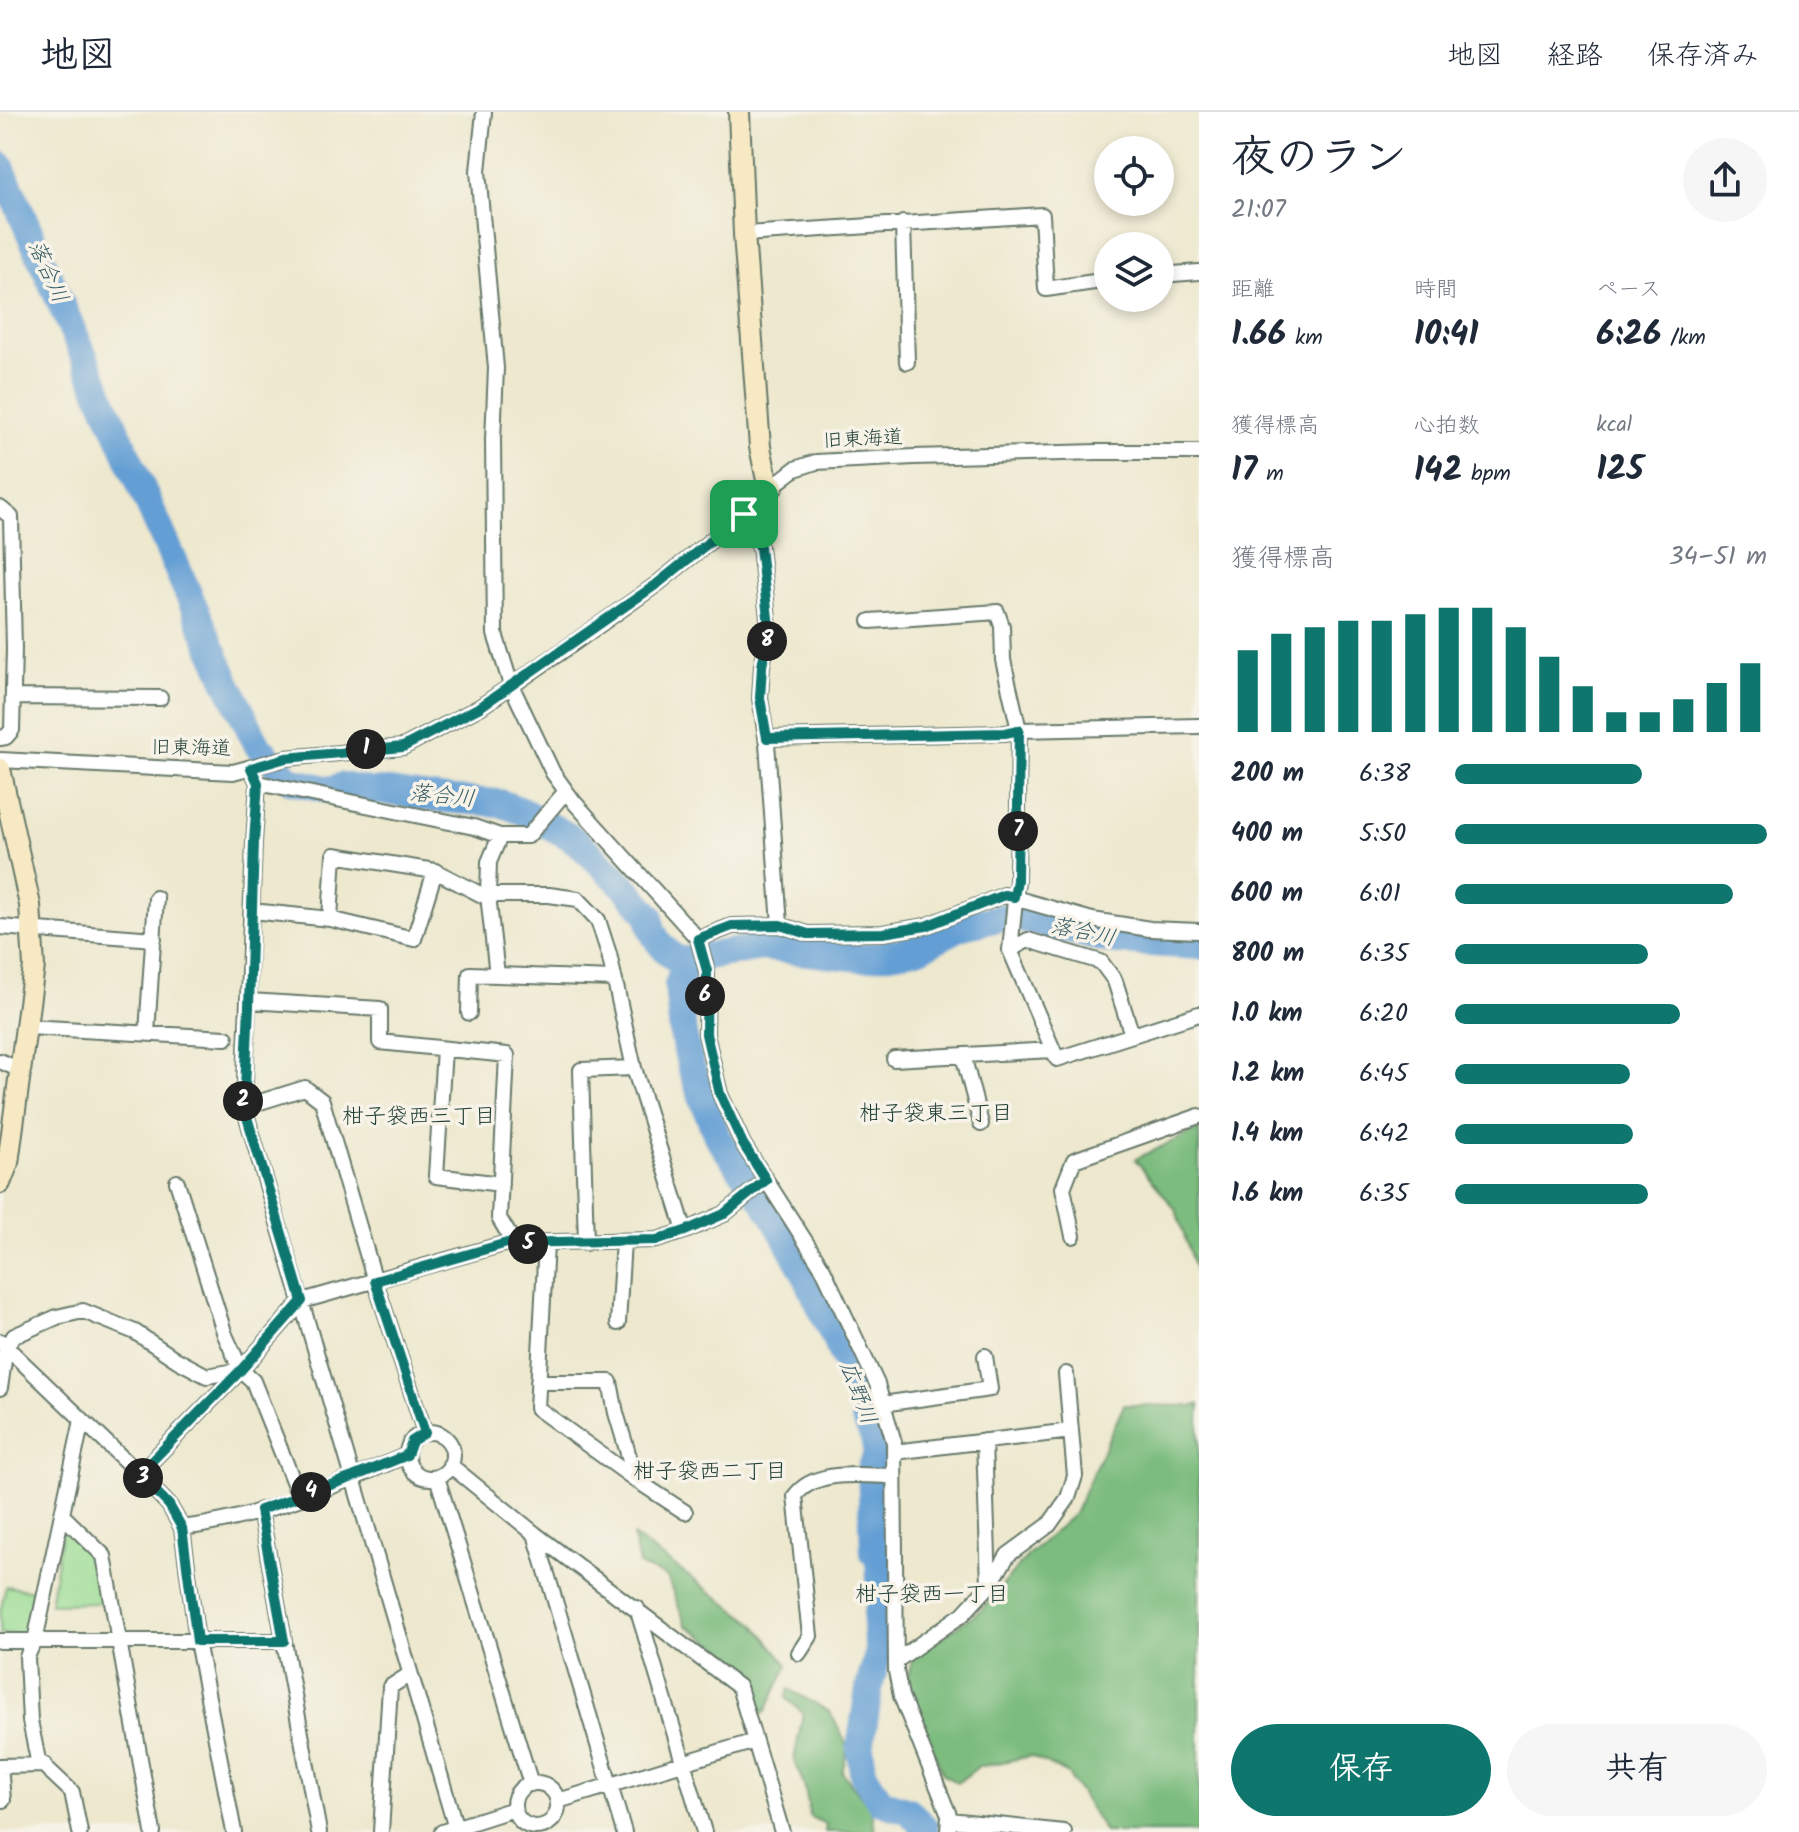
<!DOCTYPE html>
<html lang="ja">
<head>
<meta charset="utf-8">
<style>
  :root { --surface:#fff; --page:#f6f6f7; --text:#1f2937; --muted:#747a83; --line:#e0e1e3; --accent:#0f766e }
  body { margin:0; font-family:Kalam,"Klee One",sans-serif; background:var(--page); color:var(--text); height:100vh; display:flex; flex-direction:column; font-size:30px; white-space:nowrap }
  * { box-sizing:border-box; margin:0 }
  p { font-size:26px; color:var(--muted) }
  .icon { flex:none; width:44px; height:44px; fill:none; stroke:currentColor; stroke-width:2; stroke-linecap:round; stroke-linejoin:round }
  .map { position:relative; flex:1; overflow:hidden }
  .sheet { display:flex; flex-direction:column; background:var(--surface); width:600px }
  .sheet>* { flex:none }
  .tools { position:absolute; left:1094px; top:24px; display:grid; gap:16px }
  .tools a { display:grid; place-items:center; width:80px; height:80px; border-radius:50%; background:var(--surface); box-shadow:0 4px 12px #0003; font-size:40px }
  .pin { position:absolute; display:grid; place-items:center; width:68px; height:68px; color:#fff; margin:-34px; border-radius:16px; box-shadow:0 4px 12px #0006 }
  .km { position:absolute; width:40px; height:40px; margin:-20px; border-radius:50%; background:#222; color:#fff; font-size:22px; line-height:40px; text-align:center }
  .round { display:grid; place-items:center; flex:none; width:84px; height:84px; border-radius:42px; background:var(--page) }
  .overview { display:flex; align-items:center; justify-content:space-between; height:136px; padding:0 32px }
  h1 { font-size:44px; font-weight:600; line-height:60px }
  .stats { display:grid; grid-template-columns:repeat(3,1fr); gap:12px; height:136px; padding:8px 32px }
  .stats div { display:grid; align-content:center }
  .stats b { font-size:34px; font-weight:600 }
  .stats small { font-size:22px; font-weight:400 }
  .stats p { font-size:22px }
  .chart { height:224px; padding:16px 32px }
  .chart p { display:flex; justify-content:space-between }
  .chart svg { width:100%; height:144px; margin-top:8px; stroke:var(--accent); stroke-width:6 }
  .action { display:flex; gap:16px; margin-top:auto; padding:16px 32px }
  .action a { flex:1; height:92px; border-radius:48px; background:var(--accent); color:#fff; font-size:32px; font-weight:600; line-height:92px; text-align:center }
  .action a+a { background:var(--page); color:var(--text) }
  ul { padding:0 32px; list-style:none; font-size:26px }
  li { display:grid; grid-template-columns:128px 96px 1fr; align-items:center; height:60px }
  li i { height:20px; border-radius:10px; background:var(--accent) }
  header { display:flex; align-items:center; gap:48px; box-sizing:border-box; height:112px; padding:0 40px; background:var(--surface); border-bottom:2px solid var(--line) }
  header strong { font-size:38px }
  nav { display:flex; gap:44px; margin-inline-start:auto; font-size:28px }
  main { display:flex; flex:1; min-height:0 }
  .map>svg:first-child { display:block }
</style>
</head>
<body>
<header>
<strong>地図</strong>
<nav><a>地図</a><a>経路</a><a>保存済み</a></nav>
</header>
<main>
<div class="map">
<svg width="1199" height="1720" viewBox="0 0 1199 1720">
  <rect width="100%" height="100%" fill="#f7f3e8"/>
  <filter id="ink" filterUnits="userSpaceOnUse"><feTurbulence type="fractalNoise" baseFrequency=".0125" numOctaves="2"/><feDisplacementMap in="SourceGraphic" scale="16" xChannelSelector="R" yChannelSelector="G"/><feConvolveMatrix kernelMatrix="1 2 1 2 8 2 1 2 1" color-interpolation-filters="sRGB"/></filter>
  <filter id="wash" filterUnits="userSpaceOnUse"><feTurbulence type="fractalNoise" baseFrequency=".006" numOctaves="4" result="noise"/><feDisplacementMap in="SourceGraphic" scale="32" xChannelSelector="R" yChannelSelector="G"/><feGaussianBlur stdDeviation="1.8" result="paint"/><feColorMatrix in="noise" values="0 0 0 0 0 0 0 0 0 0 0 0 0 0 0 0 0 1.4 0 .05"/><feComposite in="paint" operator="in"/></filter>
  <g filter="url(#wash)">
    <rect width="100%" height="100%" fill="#ede8ce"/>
    <path fill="#9bdd94" stroke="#5d8d64" stroke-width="2" d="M69 1417 98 1445 105 1491 50 1492 62 1418Z
      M6 1474 38 1480 31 1517 24 1522H0V1501Z"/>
    <path fill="#7cbc7e" stroke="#4e7c59" stroke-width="2" d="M1199 1017V1179L1197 1164 1176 1098 1135 1047Z
      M1199 1292V1720H1105L1068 1662 1031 1644 978 1655 957 1671 943 1662 906 1570 913 1545 982 1497 1029 1442 1074 1402 1124 1293 1192 1294Z
      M633 1424 755 1512 788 1553 765 1601 756 1604 749 1573 737 1548 686 1513 667 1465 639 1453Z
      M789 1577 830 1600 848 1635 842 1660 872 1698 875 1720H825L826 1712 810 1705 805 1676 794 1648 803 1601 786 1586Z"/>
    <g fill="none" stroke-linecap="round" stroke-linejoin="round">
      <path stroke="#649fd4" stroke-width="28" d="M0 53 227 570 258 634 290 668 330 678 343 674 373 680 383 679 440 687 500 691 522 699 570 725 583 735 625 775 650 804C649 823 664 839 679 849L762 835 862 846 920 836 962 814 1009 804 1115 829 1199 834
        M679 849 683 858 678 874 683 922 691 955 717 1024 771 1099 804 1159 859 1279 865 1307 874 1326 877 1343 871 1355 874 1441 879 1447 881 1490 877 1501 876 1521 879 1539 870 1571 860 1636 863 1661 881 1690 909 1699 925 1716V1720"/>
    </g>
  </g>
  <g filter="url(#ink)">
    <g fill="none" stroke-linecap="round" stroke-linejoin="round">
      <defs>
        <path id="street" d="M484 0 478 59 496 256 493 328 495 522 511 573 553 661 574 690 698 827 707 859 706 922 720 982 743 1032 823 1157 877 1272 894 1330 896 1559 901 1584 949 1703 948 1720
          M903 111 907 250
          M744 122 1042 103 1046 177 1108 168
          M1160 163 1199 160
          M0 396 11 405 14 537 12 618 6 625 0 626
          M744 402 760 435 768 506 769 519 762 554 760 586 767 631 780 813
          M13 585 160 586
          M1199 614 1019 618 1017 768 1010 838 1057 947 1199 902
          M767 626 1005 621 1019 618 1003 548 1002 514 997 500 870 509
          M0 648 233 660 286 646 403 635 480 595 571 533 657 472 744 402 773 374 795 357 816 350 914 345 1098 340H1199
          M251 656 258 671 254 730 244 995 457 1720
          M258 671 474 715 500 724
          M252 799 330 807 414 827 435 759
          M330 807 334 743 435 759 482 783H549L578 787 598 808 609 842 634 956 685 1119
          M0 815 154 827
          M698 827 732 814 780 813 808 822 883 821 926 814 1004 783 1092 808 1150 817 1199 819
          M1010 838 1028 828 1101 850 1115 869 1132 923
          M497 863 488 783 489 750 500 724H528L566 679
          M249 889 380 897V930L507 943 499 1106 514 1131
          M469 901 470 862 614 867
          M28 915 226 926
          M147 921 156 786
          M444 937 436 1064 501 1072
          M963 943 981 1012
          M894 947 1053 938
          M0 949 22 959
          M244 995 305 976 322 989 375 1169 425 1321
          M177 1070 225 1223 241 1258 253 1269 299 1384
          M1073 1124 1063 1076 1074 1048 1199 1004
          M586 1131 581 958 634 956
          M546 1132 537 1296 636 1368 685 1400
          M618 1211 623 1129
          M0 1229 139 1362 169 1393 182 1416 197 1529 234 1720
          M538 1270H610L616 1301 636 1368
          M0 1276 6 1235 14 1224 57 1205 83 1199 135 1220 177 1248 207 1264 241 1258
          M882 1292 990 1277 985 1244
          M407 1343a23 23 0 1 1 46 0a23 23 0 1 1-46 0Z
          M984 1329 989 1473
          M894 1340 1071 1319
          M450 1353 535 1422 739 1575 755 1629 558 1689
          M139 1362 241 1258 302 1189 507 1131 657 1128 685 1119 724 1102 766 1068
          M437 1365 531 1672
          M260 1398 319 1720
          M62 1403 104 1444 153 1720
          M182 1416C259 1407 336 1373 407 1343
          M535 1422 624 1720
          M637 1496 704 1720
          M0 1529H284
          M799 1541 810 1524 795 1384C815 1356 863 1364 894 1364
          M896 1549 963 1502 989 1474 1008 1443 1049 1413 1068 1386 1075 1364 1066 1262
          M755 1629 782 1720
          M514 1693a22 22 0 1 1 44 0a22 22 0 1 1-44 0Z
          M3 1688 0 1654 45 1653
          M949 1708 1064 1720
          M80 1720 72 1680 38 1648 30 1609 27 1545 36 1524 82 1308
          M381 1720 390 1575 410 1562
          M442 1720 514 1697"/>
        <path id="secondary" d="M739 0 744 122 760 335 767 368 773 374
          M0 657 30 793 34 854 8 1051 0 1071"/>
      </defs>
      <use href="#street" stroke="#67796a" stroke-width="18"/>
      <use href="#secondary" stroke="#67796a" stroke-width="24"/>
      <use href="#street" stroke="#fff" stroke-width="14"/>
      <use href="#secondary" stroke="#f6e9c3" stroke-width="20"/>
    </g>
  </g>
  <g fill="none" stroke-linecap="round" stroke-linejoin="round" filter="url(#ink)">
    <defs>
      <path id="route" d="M744 402 760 435 768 506 769 519 762 554 760 586 767 626 1005 621 1019 618 1017 768 1014 785 1004 783 926 814 883 821 808 822 780 813 732 814 698 827 707 859 706 922 720 982 743 1032 766 1068 724 1102 685 1119 657 1128 507 1131 375 1169 425 1321 412 1329 407 1343 353 1365 260 1398 284 1529H197L182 1416 169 1393 139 1362 241 1258 302 1189 244 995 249 895 254 730 258 671 251 656 286 646 403 635 480 595 657 472Z"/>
    </defs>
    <use href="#route" stroke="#fff" stroke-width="16"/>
    <use href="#route" stroke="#0f766e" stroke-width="10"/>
  </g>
  <g text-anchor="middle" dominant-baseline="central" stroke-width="7" stroke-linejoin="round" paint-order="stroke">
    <g font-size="20" fill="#1f3d34" stroke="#f7f3e8">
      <text transform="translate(863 328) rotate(-3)">旧東海道</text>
      <text transform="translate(191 637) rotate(1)">旧東海道</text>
    </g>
    <g font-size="22" font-style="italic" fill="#345a64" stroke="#f7f3e8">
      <text transform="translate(47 160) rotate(66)">落合川</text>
      <text transform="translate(442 685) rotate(6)">落合川</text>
      <text transform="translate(1083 821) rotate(12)">落合川</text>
      <text transform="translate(857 1281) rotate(69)">広野川</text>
    </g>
    <g font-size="22" fill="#1f3d34" stroke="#f7f3e8">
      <text x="936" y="1002">柑子袋東三丁目</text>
      <text x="419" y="1005">柑子袋西三丁目</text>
      <text x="710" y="1360">柑子袋西二丁目</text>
      <text x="932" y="1483">柑子袋西一丁目</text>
    </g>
  </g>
</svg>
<div class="tools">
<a><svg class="icon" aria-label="locate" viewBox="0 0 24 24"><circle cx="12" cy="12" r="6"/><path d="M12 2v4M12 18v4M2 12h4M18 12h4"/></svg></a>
<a><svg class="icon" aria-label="layers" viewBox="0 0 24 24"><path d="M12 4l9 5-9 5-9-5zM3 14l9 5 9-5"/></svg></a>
</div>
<div class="pin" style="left:744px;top:402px;background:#1e9e55"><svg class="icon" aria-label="arrive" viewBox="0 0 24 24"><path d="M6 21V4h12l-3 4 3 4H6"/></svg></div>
<b class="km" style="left:366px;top:637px">1</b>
<b class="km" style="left:243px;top:989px">2</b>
<b class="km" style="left:143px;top:1366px">3</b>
<b class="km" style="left:311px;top:1380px">4</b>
<b class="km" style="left:528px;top:1132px">5</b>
<b class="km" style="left:705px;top:884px">6</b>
<b class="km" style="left:1018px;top:719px">7</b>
<b class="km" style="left:767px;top:529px">8</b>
</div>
<section class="sheet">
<div class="overview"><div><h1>夜のラン</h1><p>21:07</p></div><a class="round"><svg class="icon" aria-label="share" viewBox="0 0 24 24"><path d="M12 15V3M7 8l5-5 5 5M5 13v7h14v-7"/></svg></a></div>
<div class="stats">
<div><p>距離</p><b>1.66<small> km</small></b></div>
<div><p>時間</p><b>10:41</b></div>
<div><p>ペース</p><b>6:26<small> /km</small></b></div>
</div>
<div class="stats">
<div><p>獲得標高</p><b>17<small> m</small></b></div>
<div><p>心拍数</p><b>142<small> bpm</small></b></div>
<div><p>kcal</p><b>125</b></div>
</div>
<div class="chart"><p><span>獲得標高</span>34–51 m</p>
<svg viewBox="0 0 160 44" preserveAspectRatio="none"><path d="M5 44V19M15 44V14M25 44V12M35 44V10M45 44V10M55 44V8M65 44V6M75 44V6M85 44V12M95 44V21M105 44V30M115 44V38M125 44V38M135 44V34M145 44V29M155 44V23"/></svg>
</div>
<ul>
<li><b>200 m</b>6:38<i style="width:60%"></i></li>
<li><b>400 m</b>5:50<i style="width:100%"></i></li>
<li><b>600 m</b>6:01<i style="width:89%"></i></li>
<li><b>800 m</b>6:35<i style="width:62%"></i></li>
<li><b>1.0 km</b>6:20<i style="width:72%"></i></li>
<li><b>1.2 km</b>6:45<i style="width:56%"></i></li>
<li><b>1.4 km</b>6:42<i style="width:57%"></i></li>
<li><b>1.6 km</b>6:35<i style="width:62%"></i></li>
</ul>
<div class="action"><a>保存</a><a>共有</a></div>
</section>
</main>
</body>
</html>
